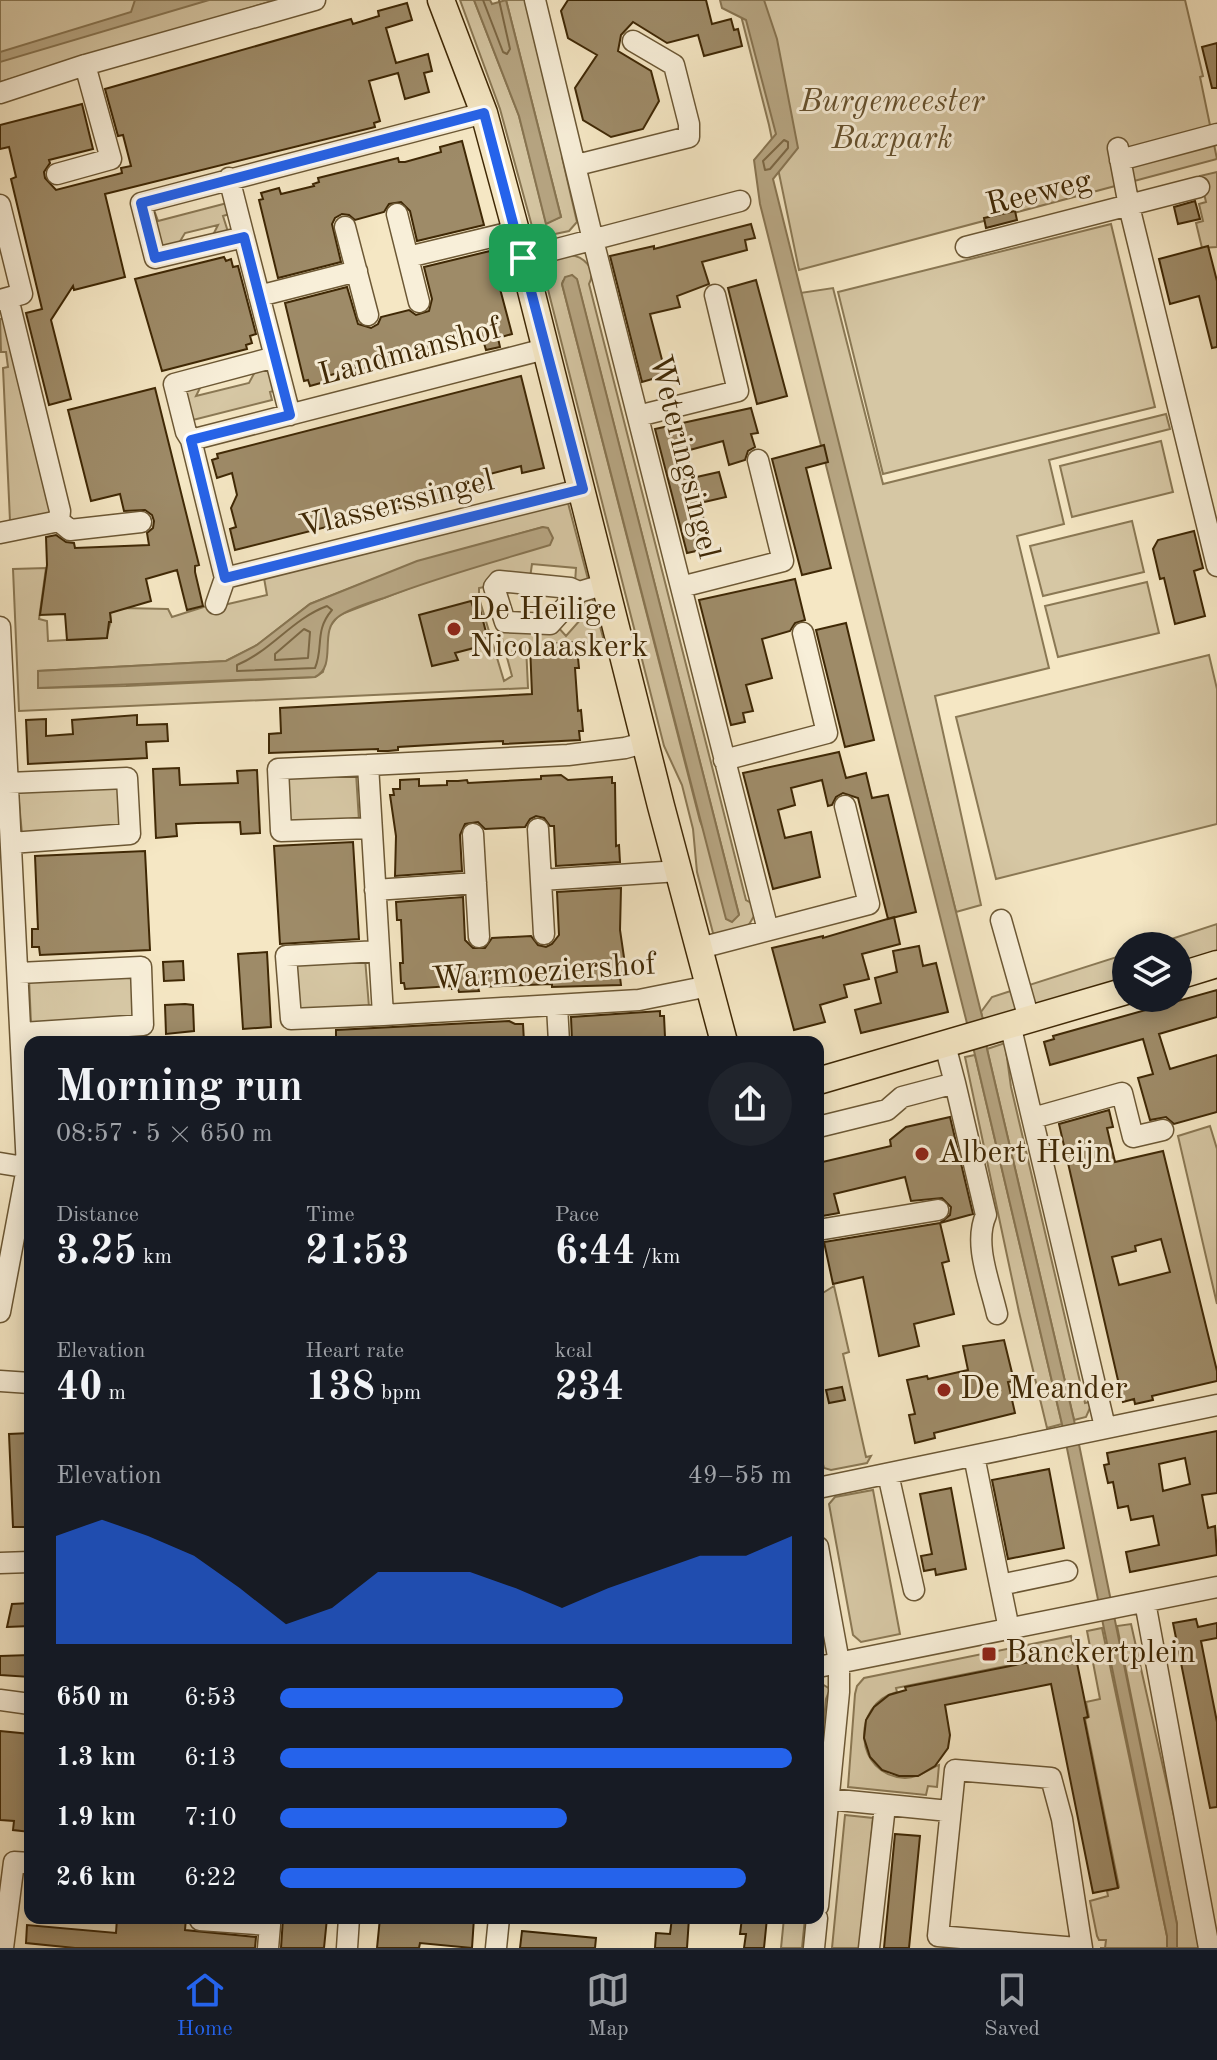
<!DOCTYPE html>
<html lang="en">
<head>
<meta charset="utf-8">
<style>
  :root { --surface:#171b24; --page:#20242c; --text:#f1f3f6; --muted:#9ea1a6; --line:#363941; --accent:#2563eb }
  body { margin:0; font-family:"Old Standard TT",serif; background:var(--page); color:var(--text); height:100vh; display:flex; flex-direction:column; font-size:30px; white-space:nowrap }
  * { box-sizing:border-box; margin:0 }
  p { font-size:26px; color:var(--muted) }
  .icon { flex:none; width:44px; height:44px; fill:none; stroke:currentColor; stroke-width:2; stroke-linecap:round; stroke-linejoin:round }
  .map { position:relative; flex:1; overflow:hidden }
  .drawer { position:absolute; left:24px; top:1036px; width:800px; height:888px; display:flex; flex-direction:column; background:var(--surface); border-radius:16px; box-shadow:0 4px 20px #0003 }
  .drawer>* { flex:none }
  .tools { position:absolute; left:1112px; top:932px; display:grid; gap:16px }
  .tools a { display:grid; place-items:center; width:80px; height:80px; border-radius:50%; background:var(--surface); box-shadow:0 4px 20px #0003; font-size:40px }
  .pin { position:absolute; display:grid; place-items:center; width:68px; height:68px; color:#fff; margin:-34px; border-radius:16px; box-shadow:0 4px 12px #0006 }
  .round { display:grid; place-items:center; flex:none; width:84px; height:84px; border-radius:42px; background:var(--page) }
  .overview { display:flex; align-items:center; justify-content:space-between; height:136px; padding:0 32px }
  h1 { font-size:44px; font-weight:800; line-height:60px }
  .stats { display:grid; grid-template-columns:repeat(3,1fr); gap:12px; height:136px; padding:8px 32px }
  .stats div { display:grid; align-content:center }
  .stats b { font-size:40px; font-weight:800 }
  .stats small { font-size:22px; font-weight:400 }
  .stats p { font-size:22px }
  .chart { height:224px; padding:16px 32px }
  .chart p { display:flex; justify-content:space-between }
  .chart svg { width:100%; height:144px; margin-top:8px; fill:var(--accent); opacity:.7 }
  ul { padding:0 32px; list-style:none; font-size:26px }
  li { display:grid; grid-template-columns:128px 96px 1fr; align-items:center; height:60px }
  li i { height:20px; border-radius:10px; background:var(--accent) }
  .dock { display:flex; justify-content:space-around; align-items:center; height:112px; border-top:2px solid var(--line); background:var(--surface); font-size:22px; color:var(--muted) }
  .dock a { display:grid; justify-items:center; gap:4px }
  .dock .selected { color:var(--accent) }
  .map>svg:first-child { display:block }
</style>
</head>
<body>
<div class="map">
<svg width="1217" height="1948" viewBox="0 0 1217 1948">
  <rect width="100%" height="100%" fill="#f5e7c4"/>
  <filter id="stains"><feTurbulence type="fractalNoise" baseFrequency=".0025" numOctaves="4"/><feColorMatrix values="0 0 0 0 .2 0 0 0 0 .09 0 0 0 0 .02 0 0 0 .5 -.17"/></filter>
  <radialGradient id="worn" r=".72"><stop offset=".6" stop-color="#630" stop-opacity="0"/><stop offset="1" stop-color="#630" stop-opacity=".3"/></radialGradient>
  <path fill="#d6c7a4" stroke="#8a7854" stroke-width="2" fill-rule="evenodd" d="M0 0H276L0 82Z
    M460 0H474L519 116 546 223 561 217 506 0H528L568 154 562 157 577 222 569 231 541 237 533 230 500 109Z
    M737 0H1185L1203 76 1200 77 1217 159 799 270 769 125Z
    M1217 172V247L1202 248 1196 223 1203 221 1199 204 1206 202 1200 176Z
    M231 202 233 213 223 216 229 235 211 239 218 225 185 233 176 248 163 246 158 240 150 211 154 210 158 221Z
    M1111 224 1155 407 883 474 838 292Z
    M569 255C584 256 597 269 589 284L746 900 753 904 754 916 747 928 720 936 713 933 697 872 693 829 682 785 664 746 542 266 547 261ZM572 275 577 280 739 915 700 821 562 284 563 281Z
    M833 288 883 484 1166 414 1170 429 1049 460 1064 524 1017 536 1049 668 935 696 981 905 956 912 800 293Z
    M6 318 50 512 44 517 10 521 3 368 8 367 6 352H1L0 319Z
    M257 368 268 370 277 390 270 392 272 400 189 421 185 394 189 388 203 382 196 396 249 383Z
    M1161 441 1173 492 1072 517 1060 466Z
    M568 503 589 583H575L576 568 532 564 530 578 479 588V598L504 681 512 676 498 624 557 626 566 636 589 610 580 602 592 597 604 641 526 646 528 688 19 711 13 569 46 568 39 619 47 621 48 641 106 638 111 621 110 613 123 608 168 609 172 617 213 604 215 607 267 595 264 578ZM543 527 415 586 339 615 328 629 326 658 323 672 315 677 126 686 38 688V671L226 661 257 645 310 604 417 562Z
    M1132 521 1144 572 1043 596 1030 546Z
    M1147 582 1159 633 1058 657 1045 606Z
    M1209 655 1217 689V824L996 879 956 717Z
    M356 773 359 821 284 826 280 779Z
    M121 785 124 827 22 834 18 791Z
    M1217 924V951L1178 963V946H1150Z
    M1126 954V980L984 1024 981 1012 992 997Z
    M365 958 369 1007 294 1012 292 963Z
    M132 973 134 1017 31 1023 29 979Z
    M1005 1043 1011 1087 1085 1403 1093 1401 1086 1417 1074 1420 987 1049Z
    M975 1055 1062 1424 1047 1428 1019 1312 965 1057Z
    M1210 1126 1217 1149V1304L1178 1136Z
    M834 1286 849 1352 843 1354 866 1457 871 1456 867 1463 831 1470 824 1468 818 1445V1296Z
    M873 1490 900 1634 861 1642 853 1635 829 1504 835 1497Z
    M1131 1624 1202 1941V1948H1177V1924L1117 1626Z
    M1102 1628 1167 1936V1948H1100H1105L1106 1940H1099L1097 1936 1090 1901 1108 1896 1107 1891 1119 1887 1085 1719 1089 1717 1086 1702 1100 1699 1087 1631Z
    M1071 1636 1075 1652 896 1688 897 1692C850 1704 854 1776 905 1778 919 1778 928 1769 939 1765L937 1787 928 1786 926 1795 848 1787 855 1694 857 1686 864 1678Z
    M822 1684 830 1689 826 1699 818 1782V1685Z
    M845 1815 873 1818 862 1948H832Z
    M784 1918H805L802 1948H781Z"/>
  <path fill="#b7a683" stroke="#877451" stroke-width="2" d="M135 0H209L0 62V52L131 12Z
    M474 0H490L492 4 506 0 561 217 546 224 519 116Z
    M720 0H764L777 39 798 148 773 179 984 1024 987 1049 1074 1420 1177 1924V1948H1167V1936L1062 1424 975 1055 760 204 754 160 776 134 746 20 722 8Z
    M572 275 577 279 739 915 732 922 726 919 562 284 565 277Z
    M543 527 548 528 553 538 550 545C494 562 438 577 384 598 369 603 350 608 338 617 318 631 338 666 315 677L38 688V671L226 661 257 645 310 604 417 561Z"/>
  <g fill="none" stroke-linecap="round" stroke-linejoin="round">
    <path stroke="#7b6744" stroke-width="2" d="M483 0 503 52 507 54 510 49 499 0
      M784 140 788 142V148L770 169 765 170 763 161Z
      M327 606 332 610C314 631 324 647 315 668L237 671V665C271 651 292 619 327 606Z
      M304 629 310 632 308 658 275 660V654Z"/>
  </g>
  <path fill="#9e8b68" stroke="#3f2805" stroke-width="2" fill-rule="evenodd" d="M568 0H706L712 24 731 19 734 30 738 29 742 46 704 56 698 35 667 43 633 22 621 35 618 51 651 71 659 101 643 129 611 137 583 120 575 88 597 55 568 38 561 11Z
    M407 3 412 20 386 28 396 63 428 54 432 71 424 73 429 92 405 99 398 73 369 81 380 121 374 123 375 127 105 194 125 277 74 290 73 286 51 320 71 399 49 405 26 313 42 309 11 179 16 177 9 147 0 149V125L82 104 93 149 49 160 50 163 44 172 45 178 56 190 122 173 121 168 131 166 123 135 118 136 105 89 351 19 353 24 379 16 378 11Z
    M1217 43V88H1212L1202 47Z
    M462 141 484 225 417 241 410 211 401 202 389 204 384 212 355 220 349 215 342 214 335 218 332 224 341 262 278 278 259 200 263 199 261 193 279 188 281 194 314 186 313 184 319 182 318 178 398 158 399 162H405L441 152 440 147Z
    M1195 201 1200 219 1178 224 1174 207Z
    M1015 211 1017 220 986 228 984 218Z
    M751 224 755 238 745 240 747 250 702 262 709 284 677 296 680 307 650 314 666 375 642 382 610 256 654 246V249Z
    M1208 246 1217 281V347L1212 348 1199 296 1170 304 1159 259Z
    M490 251 512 334 498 338 500 347 486 350 482 336 452 343V346L446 347 447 351 367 371V368L361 369 360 367 327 376 328 381 310 386 308 380 304 381 285 303 347 287 358 324 371 328 378 324 381 317 409 310 416 315 429 311 432 299 424 267Z
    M224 257 226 261 231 259 233 267 238 266 256 334 250 336 252 343 246 345 247 349 162 371 135 279Z
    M756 280 787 396 757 404 728 288Z
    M521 376 544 468 522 473 521 466 486 475 489 486 235 550 230 529 236 527 231 508 237 495 232 473 217 478 212 460 218 458 217 454Z
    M155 388 199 565 195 566V572L203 606 187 610 177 570 146 579 151 601 110 613 111 622H109L107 638 67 640 65 614 40 615 47 565 46 537 56 535 66 542 74 543 75 548 149 545 147 533 153 528 154 521 152 515 145 510 124 511 120 494 91 501 68 410Z
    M751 408 758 433 751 434 755 447 748 451 745 460 729 465 723 441 686 451 692 478 719 472 726 497 700 503 708 539 699 542 701 550 687 553 655 429Z
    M824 445 828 462 806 468 831 568 802 575 772 459Z
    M1194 531 1203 568 1194 571 1205 616 1175 624 1164 578 1160 579 1153 549 1158 540Z
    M795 579 805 620 795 623 790 631 762 639 772 678 746 685 753 711 743 713 745 722 731 725 699 600Z
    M471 601 473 607 479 605 489 644 455 653 458 660 432 666 419 615Z
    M846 623 874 740 845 747 816 630Z
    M574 642V648H577L579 668H575L578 711 581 710 583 731H579L580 740 503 744V741L482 742 398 747V750L388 751H378V749L269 753V734L281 733 280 708 532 694 530 645Z
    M137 715V725L167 724 168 741 146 742 147 758 28 764 26 720 46 719V736L73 734 72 720Z
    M839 752 846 778 866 773 872 798 888 795 916 912 888 919 858 798 843 793 836 797 832 805 828 806 822 780 791 788 795 805 778 810 785 838 811 832 820 877 773 889 743 773Z
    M179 768 180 785 238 783 237 771 257 770 260 833 241 834 240 822 197 823 176 824 177 836 156 838 153 769Z
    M561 775 568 780 612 777V783H615L616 846 619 845 620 862 556 866 554 826H550L544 818 536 816 530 819 525 827 485 829 478 822 465 824 460 835 462 871 395 876 396 836 390 795H394L393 789H400V780L419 779V786L447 785V781H458L467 780 468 783 541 779V776Z
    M353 842 359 939 280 944 274 846Z
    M145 851 150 950 40 955 39 947H32V929H38L35 856Z
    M621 888 620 930 626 971H623V977H620L621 985 552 987V984L478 987 479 991 459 992 458 989H452V986L405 989 404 983H401L400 963H403L401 920H397L396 902 463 897 465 940 473 948H485L492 938 531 936 538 945 546 947 552 944 559 935 557 892Z
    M894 917 900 944 862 954 869 979 844 985 847 997 820 1005 825 1022 794 1030 772 948 823 936V938Z
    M919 946 923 966 936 963 948 1012 861 1033 855 1010 881 1003 875 978 897 972 893 951Z
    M267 952 271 1027 243 1029 238 954Z
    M183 961 184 980 164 981 163 962Z
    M1217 990V1017L1159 1034 1170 1069 1217 1055V1112L1174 1124 1166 1117 1150 1120 1138 1078 1153 1074 1143 1039 1050 1065 1044 1042 1054 1039 1053 1036Z
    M185 1004 193 1005 194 1031 166 1034 165 1005Z
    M660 1011V1016H664L665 1037H661V1042H572L571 1017Z
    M509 1021 515 1024H523L524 1042H336V1030Z
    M1109 1110 1113 1127 1107 1128 1115 1162 1163 1151 1217 1371V1381L1152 1396 1153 1400 1135 1404 1134 1399 1123 1402 1059 1124ZM1161 1239 1170 1272 1119 1285 1112 1257 1136 1251 1135 1246Z
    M950 1117 973 1214 940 1223 949 1261 942 1263 954 1314 914 1324 919 1346 879 1356 863 1277 833 1284 824 1242 940 1223 950 1215 951 1207 942 1198 911 1201 905 1177 834 1194 839 1213 822 1216 818 1197V1163L891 1146 890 1140 906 1127Z
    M1004 1340 1014 1381 1008 1382 1015 1413 934 1433 935 1438 915 1443 909 1415 915 1414 907 1380 927 1376 928 1379 968 1370 963 1346Z
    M842 1387 845 1400 829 1403 826 1390Z
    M1217 1431V1493L1202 1495 1208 1528 1215 1526 1217 1555 1130 1572 1126 1552 1159 1545 1153 1516 1131 1520 1128 1506 1118 1508 1113 1482 1108 1483 1104 1465 1109 1464 1107 1453ZM1185 1458 1190 1484 1163 1491 1159 1464Z
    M30 1433V1527H13L9 1434Z
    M1049 1469 1064 1548 1008 1559 992 1480Z
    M951 1488 966 1569 936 1575 935 1569 924 1571 921 1556 932 1554 920 1494Z
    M30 1603V1626L7 1627 12 1604Z
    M1196 1619 1198 1627 1217 1623V1638L1201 1641 1217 1722V1807L1210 1808 1173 1623Z
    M1075 1653 1088 1717 1084 1718 1118 1888 1093 1893 1051 1684 945 1705 950 1735 948 1748 935 1766 918 1776H899L882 1770 870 1757 864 1738 866 1720 874 1707 889 1695 906 1690 905 1687Z
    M30 1655V1677L0 1675V1656Z
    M0 1731 30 1734V1832L13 1830 14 1821 0 1820Z
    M895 1834 920 1836 909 1948H884Z
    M117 1918H186L185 1930 256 1937 255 1948H75L26 1943 27 1925 116 1933Z
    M283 1918H327L324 1948H281Z
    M380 1918 455 1921V1918H474L472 1948 420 1943 419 1948H377Z
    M672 1918H689L687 1948H655L656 1933 670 1934Z
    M742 1918H767L764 1948H744L746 1934H740Z
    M522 1931 596 1938 595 1948H520Z"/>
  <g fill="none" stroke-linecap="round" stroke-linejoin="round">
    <defs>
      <path id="minor" d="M535 0 593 240 768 930
        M0 93 85 65 315 0
        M1118 148 1129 206 1217 566
        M1120 160 1217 134
        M577 165 689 137V124L674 65 633 41
        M57 174 111 159 85 65
        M229 178 244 237
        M0 205 22 294 0 300
        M397 214 419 302
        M345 227 368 315
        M966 247 1199 187
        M408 257 516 231
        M523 258 740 201
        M259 296 357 271
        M8 298 60 511 59 521
        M290 415 244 237 155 258 141 203 484 113
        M638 416 738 391 715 295
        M191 440 545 349
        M59 521 70 530 141 522
        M0 533 59 521
        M225 578 583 489
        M681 587 783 561 758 460
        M579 592 570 588 499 581 494 587 505 622 550 624 579 592 606 584
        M216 604 225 578 191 440 186 432 174 384 275 357
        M0 627 27 1168 0 1312
        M647 742 625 748 568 755 368 765 383 1015 639 1000 709 986
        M724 760 827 733 803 633
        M368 765 278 769 281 831 371 828
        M8 783 127 778 130 834 11 843
        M538 829 544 934
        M473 834 479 937
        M541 880 679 871
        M375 890 476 883
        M1001 920 1029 1019
        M700 948 869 904 845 806
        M379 951 286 956 291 1019 383 1015
        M19 973 141 967 143 1025 22 1033
        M557 1006 559 1042
        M1010 1024 1105 1427
        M955 1083 986 1215C973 1244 990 1283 997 1314
        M1033 1118 1122 1093 1133 1137 1163 1130
        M818 1127 887 1110 902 1097 955 1083 945 1045
        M0 1163 30 1168
        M818 1230 938 1210
        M0 1381 30 1383
        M974 1456 1000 1585
        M888 1474 914 1590
        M818 1488 1217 1405
        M818 1547 839 1662V1692L818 1906
        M0 1563 30 1562
        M1145 1602 1209 1948
        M1009 1629 1000 1585 1067 1571
        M818 1667 1217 1587
        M0 1700 30 1704
        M828 1799 949 1811
        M200 1920 270 1925 268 1948
        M3 1948 14 1862 30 1863
        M347 1948 349 1918
        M496 1948 499 1918
        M814 1948 817 1918
        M869 1948 885 1806
        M1077 1948 938 1936 955 1770 1051 1778 1062 1819 1082 1948"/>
      <path id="major" d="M441 0 484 113 516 231 661 806 724 1042
        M1178 976 1217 964
        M818 1081 1126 991"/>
    </defs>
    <use href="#minor" stroke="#6c5835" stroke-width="23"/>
    <use href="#major" stroke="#3f2805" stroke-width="29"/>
    <use href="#minor" stroke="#f8efd9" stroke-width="20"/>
    <use href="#major" stroke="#f5e7c4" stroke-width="26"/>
  </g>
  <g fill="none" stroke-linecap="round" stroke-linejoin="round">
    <defs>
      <path id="route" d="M484 113 583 489 225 578 191 440 290 415 244 237 155 258 141 203Z"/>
    </defs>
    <use href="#route" stroke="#fff" stroke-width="16"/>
    <use href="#route" stroke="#2563eb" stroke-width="10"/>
  </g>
  <g fill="#8f2418" stroke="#f8efd9" stroke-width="3">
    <circle cx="454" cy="629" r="8"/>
    <circle cx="922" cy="1154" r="8"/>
    <circle cx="944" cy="1390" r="8"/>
    <rect x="981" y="1646" width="16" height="16" rx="4"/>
  </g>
  <g text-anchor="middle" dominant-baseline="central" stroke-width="6" stroke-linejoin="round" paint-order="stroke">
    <g font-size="32" font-style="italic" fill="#65502d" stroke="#f8efd9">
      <text x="892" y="103">Burgemeester<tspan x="892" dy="37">Baxpark</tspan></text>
    </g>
    <g font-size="32" fill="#3f2805" stroke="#f8efd9">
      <text transform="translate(1039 194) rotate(-14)">Reeweg</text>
      <text transform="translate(410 353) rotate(-15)">Landmanshof</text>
      <text transform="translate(683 457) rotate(76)">Weteringsingel</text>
      <text transform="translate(397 505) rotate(-14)">Vlasserssingel</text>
      <text transform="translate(544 973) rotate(-4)">Warmoeziershof</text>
    </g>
    <g font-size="32" fill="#3f2805" stroke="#f8efd9" text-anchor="start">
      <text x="470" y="611">De Heilige<tspan x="470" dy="37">Nicolaaskerk</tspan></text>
      <text x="938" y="1154">Albert Heijn</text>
      <text x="960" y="1390">De Meander</text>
      <text x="1005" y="1654">Banckertplein</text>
    </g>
  </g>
  <rect width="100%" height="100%" filter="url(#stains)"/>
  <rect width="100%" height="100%" fill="url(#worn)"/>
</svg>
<div class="tools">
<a><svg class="icon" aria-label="layers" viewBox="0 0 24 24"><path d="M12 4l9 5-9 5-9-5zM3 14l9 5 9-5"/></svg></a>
</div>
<div class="pin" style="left:523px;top:258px;background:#1e9e55"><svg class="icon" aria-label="arrive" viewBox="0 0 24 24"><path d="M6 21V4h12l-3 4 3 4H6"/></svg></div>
<section class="drawer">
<div class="overview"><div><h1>Morning run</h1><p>08:57 · 5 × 650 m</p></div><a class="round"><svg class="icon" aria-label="share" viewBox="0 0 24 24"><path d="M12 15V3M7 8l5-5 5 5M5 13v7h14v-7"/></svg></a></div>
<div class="stats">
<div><p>Distance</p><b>3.25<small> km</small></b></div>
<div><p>Time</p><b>21:53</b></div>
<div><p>Pace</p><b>6:44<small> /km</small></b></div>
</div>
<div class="stats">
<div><p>Elevation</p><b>40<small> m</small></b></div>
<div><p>Heart rate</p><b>138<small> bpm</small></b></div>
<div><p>kcal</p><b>234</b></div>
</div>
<div class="chart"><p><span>Elevation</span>49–55 m</p>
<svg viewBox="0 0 160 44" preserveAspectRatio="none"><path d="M0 44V11L10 6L20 11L30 17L40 27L50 38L60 33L70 22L80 22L90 22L100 27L110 33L120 27L130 22L140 17L150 17L160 11V44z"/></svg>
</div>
<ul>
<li><b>650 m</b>6:53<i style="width:67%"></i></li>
<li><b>1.3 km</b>6:13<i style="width:100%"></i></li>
<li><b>1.9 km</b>7:10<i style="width:56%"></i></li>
<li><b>2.6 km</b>6:22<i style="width:91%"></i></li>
</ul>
</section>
</div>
<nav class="dock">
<a class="selected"><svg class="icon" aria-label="home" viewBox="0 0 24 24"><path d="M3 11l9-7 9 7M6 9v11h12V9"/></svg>Home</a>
<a><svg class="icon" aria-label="map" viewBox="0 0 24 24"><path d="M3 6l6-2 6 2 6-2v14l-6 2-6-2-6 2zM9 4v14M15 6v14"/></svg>Map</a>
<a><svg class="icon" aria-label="saved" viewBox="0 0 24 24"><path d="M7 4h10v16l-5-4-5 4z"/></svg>Saved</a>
</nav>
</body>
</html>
